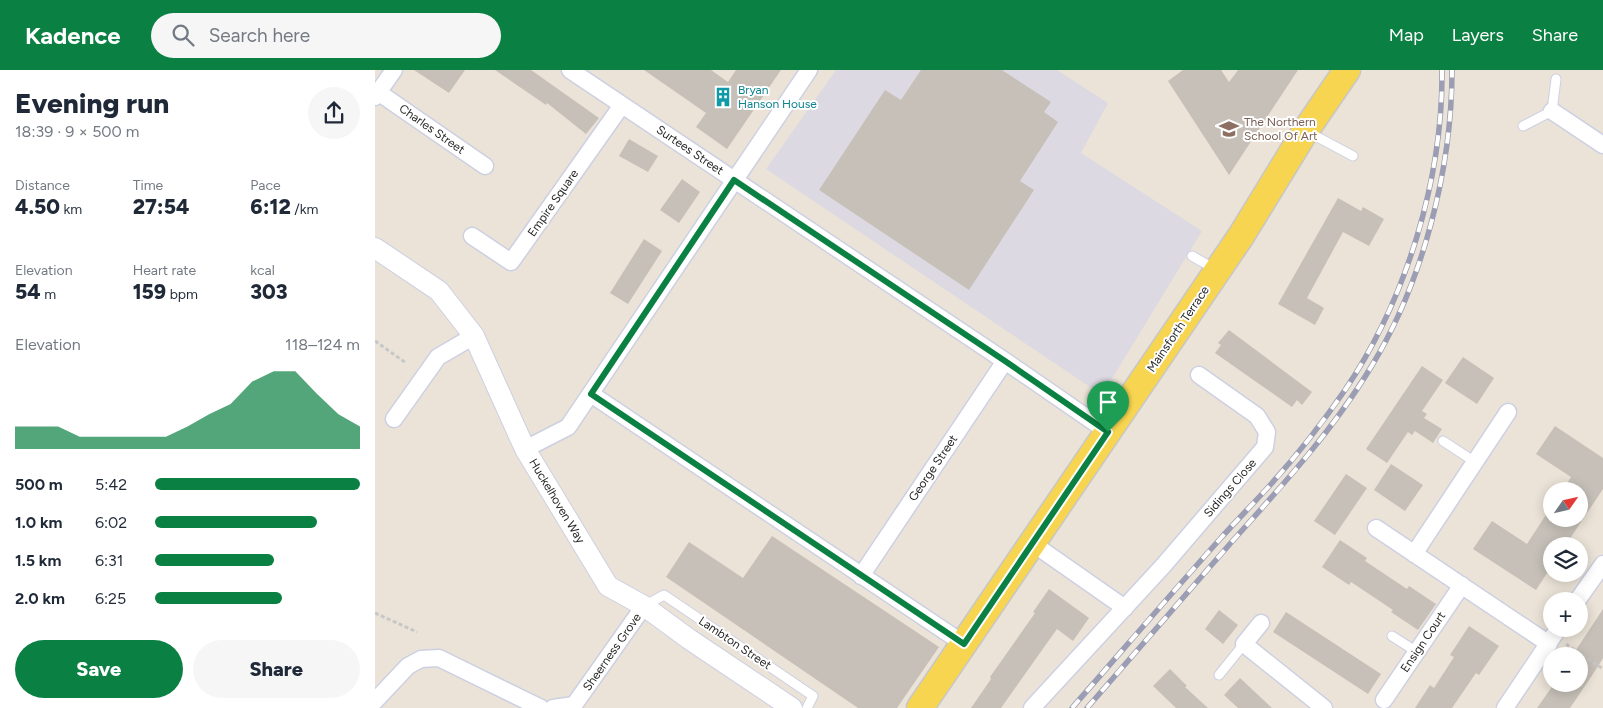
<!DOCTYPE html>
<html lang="en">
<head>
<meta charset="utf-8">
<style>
  :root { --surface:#fff; --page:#f6f6f7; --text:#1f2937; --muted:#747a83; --accent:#0b8043 }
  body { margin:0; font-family:Figtree,sans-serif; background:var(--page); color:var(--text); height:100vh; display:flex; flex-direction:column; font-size:19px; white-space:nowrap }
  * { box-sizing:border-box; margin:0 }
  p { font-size:16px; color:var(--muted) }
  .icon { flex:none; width:28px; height:28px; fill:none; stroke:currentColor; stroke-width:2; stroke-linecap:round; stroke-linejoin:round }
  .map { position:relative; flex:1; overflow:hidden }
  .sheet { display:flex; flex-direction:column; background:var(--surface); width:375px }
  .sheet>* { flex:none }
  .needle { width:32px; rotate:56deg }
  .fabs { position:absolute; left:1168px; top:412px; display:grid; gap:10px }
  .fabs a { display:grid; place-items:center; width:45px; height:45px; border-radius:50%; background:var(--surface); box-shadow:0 2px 12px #0003; font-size:25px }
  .pin { position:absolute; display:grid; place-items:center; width:42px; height:42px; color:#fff; margin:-51px -21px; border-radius:50% 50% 50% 0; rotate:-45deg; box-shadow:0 0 5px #0007 }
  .pin .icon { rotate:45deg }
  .round { display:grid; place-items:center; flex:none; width:52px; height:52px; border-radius:26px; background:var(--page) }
  .head { display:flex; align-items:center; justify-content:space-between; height:85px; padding:0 15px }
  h1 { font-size:28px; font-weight:800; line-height:38px }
  .stats { display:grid; grid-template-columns:repeat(3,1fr); gap:8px; height:85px; padding:5px 15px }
  .stats div { display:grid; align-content:center }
  .stats b { font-size:21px; font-weight:800 }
  .stats small { font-size:14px; font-weight:400 }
  .stats p { font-size:14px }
  .chart { height:140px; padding:10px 15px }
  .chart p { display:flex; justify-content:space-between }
  .chart svg { width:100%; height:90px; margin-top:5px; fill:var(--accent); opacity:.7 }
  .cta { display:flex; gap:10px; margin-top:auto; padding:10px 15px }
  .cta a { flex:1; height:58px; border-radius:30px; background:var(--accent); color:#fff; font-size:20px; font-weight:800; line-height:58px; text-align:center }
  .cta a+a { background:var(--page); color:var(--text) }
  ul { padding:0 15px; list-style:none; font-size:16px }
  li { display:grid; grid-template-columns:80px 60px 1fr; align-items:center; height:38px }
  li i { height:12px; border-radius:6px; background:var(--accent) }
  header { display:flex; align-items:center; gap:30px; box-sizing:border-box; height:70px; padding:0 25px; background:var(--accent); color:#fff }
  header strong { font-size:24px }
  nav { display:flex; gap:28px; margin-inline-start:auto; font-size:18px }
  .search { width:350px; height:45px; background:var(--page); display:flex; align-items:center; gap:12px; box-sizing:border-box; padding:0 18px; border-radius:28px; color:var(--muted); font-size:19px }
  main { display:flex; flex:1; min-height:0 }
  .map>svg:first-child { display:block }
</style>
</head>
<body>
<header>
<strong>Kadence</strong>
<div class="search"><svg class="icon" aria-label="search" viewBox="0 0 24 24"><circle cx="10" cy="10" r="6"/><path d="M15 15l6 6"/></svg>Search here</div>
<nav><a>Map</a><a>Layers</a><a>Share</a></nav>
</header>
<main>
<section class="sheet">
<div class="head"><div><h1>Evening run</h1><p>18:39 · 9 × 500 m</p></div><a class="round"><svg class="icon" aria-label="share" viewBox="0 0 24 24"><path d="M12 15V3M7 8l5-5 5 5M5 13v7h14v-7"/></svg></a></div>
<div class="stats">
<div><p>Distance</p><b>4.50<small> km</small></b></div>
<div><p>Time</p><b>27:54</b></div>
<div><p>Pace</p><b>6:12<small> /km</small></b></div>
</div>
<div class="stats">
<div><p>Elevation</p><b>54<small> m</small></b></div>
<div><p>Heart rate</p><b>159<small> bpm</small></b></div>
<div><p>kcal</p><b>303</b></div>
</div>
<div class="chart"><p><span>Elevation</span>118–124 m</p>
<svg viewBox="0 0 160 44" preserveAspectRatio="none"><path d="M0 44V33L10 33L20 33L30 38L40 38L50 38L60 38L70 38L80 33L90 27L100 22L110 11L120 6L130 6L140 17L150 27L160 33V44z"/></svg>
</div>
<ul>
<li><b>500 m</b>5:42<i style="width:100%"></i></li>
<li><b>1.0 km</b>6:02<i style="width:79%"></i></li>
<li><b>1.5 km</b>6:31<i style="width:58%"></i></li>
<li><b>2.0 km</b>6:25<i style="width:62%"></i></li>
</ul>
<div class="cta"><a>Save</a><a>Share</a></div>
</section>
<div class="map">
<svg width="1228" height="638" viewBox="0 0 1228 638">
  <rect width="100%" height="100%" fill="#ebe3d7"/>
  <path fill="#dcd9e2" d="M461 0H682L733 33 706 83 827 161 727 325 391 99Z"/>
  <path fill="#c6c0b8" d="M39 0H90L74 23Z
    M120 0H156L224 48 211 64 172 33 171 35Z
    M269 0H336L353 12 361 0H406L352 79 321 57 331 43Z
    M546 0H627L676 32 669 42 683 52 645 111 659 120 594 220 444 120 510 20 526 30Z
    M808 0H846L854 12 863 0H923L854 105 793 11Z
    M254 69 283 86 273 102 244 86Z
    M307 109 325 122 304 153 285 140Z
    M963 128 986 141 988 137 1009 149 994 176 968 162 932 228 949 238 940 255 903 234Z
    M269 169 287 181 253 234 235 223Z
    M854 260 937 322 927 335 922 330 917 337 840 283 846 275 843 273Z
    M1088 287 1119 308 1102 334 1070 313Z
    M1047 296 1068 310 1047 341 1052 344 1049 348 1067 359 1058 373 1040 361 1037 365 1033 362 1012 393 991 379Z
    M1180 356 1228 388V419L1190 476H1176V497L1161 520 1098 479 1117 451 1152 474 1176 437V449H1204V421H1187L1196 407 1161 384Z
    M1016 394 1048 415 1030 441 999 420Z
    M971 404 992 418 960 465 939 451Z
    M397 466 564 577 522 638H483L291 507 314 472 368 508Z
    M965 470 992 488 990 491 1032 519 1034 516 1061 534 1043 560 1016 542 1018 540 976 512 974 515 947 497Z
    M674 519 714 548 698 571 682 559 626 638H596L616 609 615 607 660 543 658 542Z
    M1228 539V588L1220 601 1195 638H1162L1179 614H1204V586H1197Z
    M844 540 863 555 848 574 830 559Z
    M911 542 1006 604 993 624 898 562Z
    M1094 556 1124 576 1104 605 1101 603 1077 638H1040L1055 615 1059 618 1079 587 1075 585Z
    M795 599 812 616 810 617 833 638H801L778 616Z
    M865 608 897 638H863L849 625Z"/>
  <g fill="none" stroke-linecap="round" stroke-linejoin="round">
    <defs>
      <path id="service" d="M1148 56 1177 41 1181 9
        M933 62 978 86
        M817 186 840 199
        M1068 371 1100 392
        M269 536 289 525 438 626 432 638
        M1017 566 1042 582
        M844 605 869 574"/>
      <path id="minor" d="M195 0 630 291 733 362
        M3 22 110 96
        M0 27 19 0
        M1177 41 1228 75
        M97 166 136 192 247 35
        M216 324 589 574
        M19 349 63 287 99 266
        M150 379 193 357 434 0
        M1001 458 1174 574
        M657 473 750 538
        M1039 484 1133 342
        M486 506 630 291
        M1202 531 1228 494
        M886 553 869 574 949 638
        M1009 630 1087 515
        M0 631 33 596 46 589 64 588 166 638
        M178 638 199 635 269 536
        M657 638 788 496 890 377 892 362 882 346 824 305
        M1130 638 1183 559"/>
      <path id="tertiary" d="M0 178 64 221 99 266 150 379 233 516 269 536 314 569 417 638"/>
      <path id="primary" d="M545 638 866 166 931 60 972 0"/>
    </defs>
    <use href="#service" stroke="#cdd0e2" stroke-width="11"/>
    <use href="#minor" stroke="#cdd0e2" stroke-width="19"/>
    <use href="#tertiary" stroke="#cdd0e2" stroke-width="22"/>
    <use href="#primary" stroke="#c7c7c7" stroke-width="29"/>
    <path stroke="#c7c7c7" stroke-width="3" stroke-dasharray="4 2.5" stroke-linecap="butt" d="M0 271 31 293
      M0 543 42 562
      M1191 574 1228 599"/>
    <use href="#service" stroke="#fff" stroke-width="9"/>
    <use href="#minor" stroke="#fff" stroke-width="16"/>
    <use href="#tertiary" stroke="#fff" stroke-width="20"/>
    <use href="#primary" stroke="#f7d551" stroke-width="26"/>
    <defs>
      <path id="rail" d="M697 638C746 582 795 525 845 469 862 450 880 432 897 413 923 384 948 352 970 320 1031 230 1068 109 1067 0
        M712 638C759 584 807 529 854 475 904 419 957 362 996 297 1048 212 1077 99 1077 0"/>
    </defs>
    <use href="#rail" stroke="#9a9db3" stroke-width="5.5"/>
    <use href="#rail" stroke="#fff" stroke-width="4" stroke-dasharray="11" stroke-linecap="butt"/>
  </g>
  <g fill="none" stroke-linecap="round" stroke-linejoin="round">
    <defs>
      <path id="route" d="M359 110 630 291 733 362 589 574 216 324Z"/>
    </defs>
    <use href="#route" stroke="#fff" stroke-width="10"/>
    <use href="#route" stroke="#0b8043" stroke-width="6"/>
  </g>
  <defs>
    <symbol id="building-bare" viewBox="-9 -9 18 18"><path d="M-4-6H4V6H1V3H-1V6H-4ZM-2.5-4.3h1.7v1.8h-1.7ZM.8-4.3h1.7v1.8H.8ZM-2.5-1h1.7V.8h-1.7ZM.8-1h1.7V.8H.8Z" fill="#0f9aa8" stroke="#fff" stroke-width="2.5" paint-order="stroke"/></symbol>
    <symbol id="university-bare" viewBox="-9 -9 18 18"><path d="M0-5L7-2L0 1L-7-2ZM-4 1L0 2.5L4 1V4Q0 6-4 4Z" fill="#8d6e63" stroke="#fff" stroke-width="2.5" paint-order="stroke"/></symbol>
  </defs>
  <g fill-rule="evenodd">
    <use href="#building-bare" x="334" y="13" width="28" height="28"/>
    <use href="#university-bare" x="840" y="45" width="28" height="28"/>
  </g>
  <g text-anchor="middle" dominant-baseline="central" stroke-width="4" stroke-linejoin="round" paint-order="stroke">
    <g font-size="12" fill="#0d838f" stroke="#fff" text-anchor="start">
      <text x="363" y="20">Bryan<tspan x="363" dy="14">Hanson House</tspan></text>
    </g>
    <g font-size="12" fill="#785e54" stroke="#fff" text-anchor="start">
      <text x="869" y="52">The Northern<tspan x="869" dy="14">School Of Art</tspan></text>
    </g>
    <g font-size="12" fill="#272727" stroke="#fff">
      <text transform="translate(57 59) rotate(35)">Charles Street</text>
      <text transform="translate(315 80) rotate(34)">Surtees Street</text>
      <text transform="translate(178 133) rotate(-55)">Empire Square</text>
      <text transform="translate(803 259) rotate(-56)">Mainsforth Terrace</text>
      <text transform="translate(558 398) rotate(-56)">George Street</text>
      <text transform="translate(855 418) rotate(-49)">Sidings Close</text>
      <text transform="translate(182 431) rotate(59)">Huckelhoven Way</text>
      <text transform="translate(1048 572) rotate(-56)">Ensign Court</text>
      <text transform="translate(360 573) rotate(34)">Lambton Street</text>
      <text transform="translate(237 582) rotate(-55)">Sheerness Grove</text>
    </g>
  </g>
</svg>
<div class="fabs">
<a><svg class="needle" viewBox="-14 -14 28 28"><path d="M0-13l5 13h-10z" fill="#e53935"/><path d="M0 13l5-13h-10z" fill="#747a83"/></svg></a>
<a><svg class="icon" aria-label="layers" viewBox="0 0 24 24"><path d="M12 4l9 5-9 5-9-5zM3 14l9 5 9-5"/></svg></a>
<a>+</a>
<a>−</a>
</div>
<div class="pin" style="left:733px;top:362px;background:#1e9e55"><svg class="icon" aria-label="arrive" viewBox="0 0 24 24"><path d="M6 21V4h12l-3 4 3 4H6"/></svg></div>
</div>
</main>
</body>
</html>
